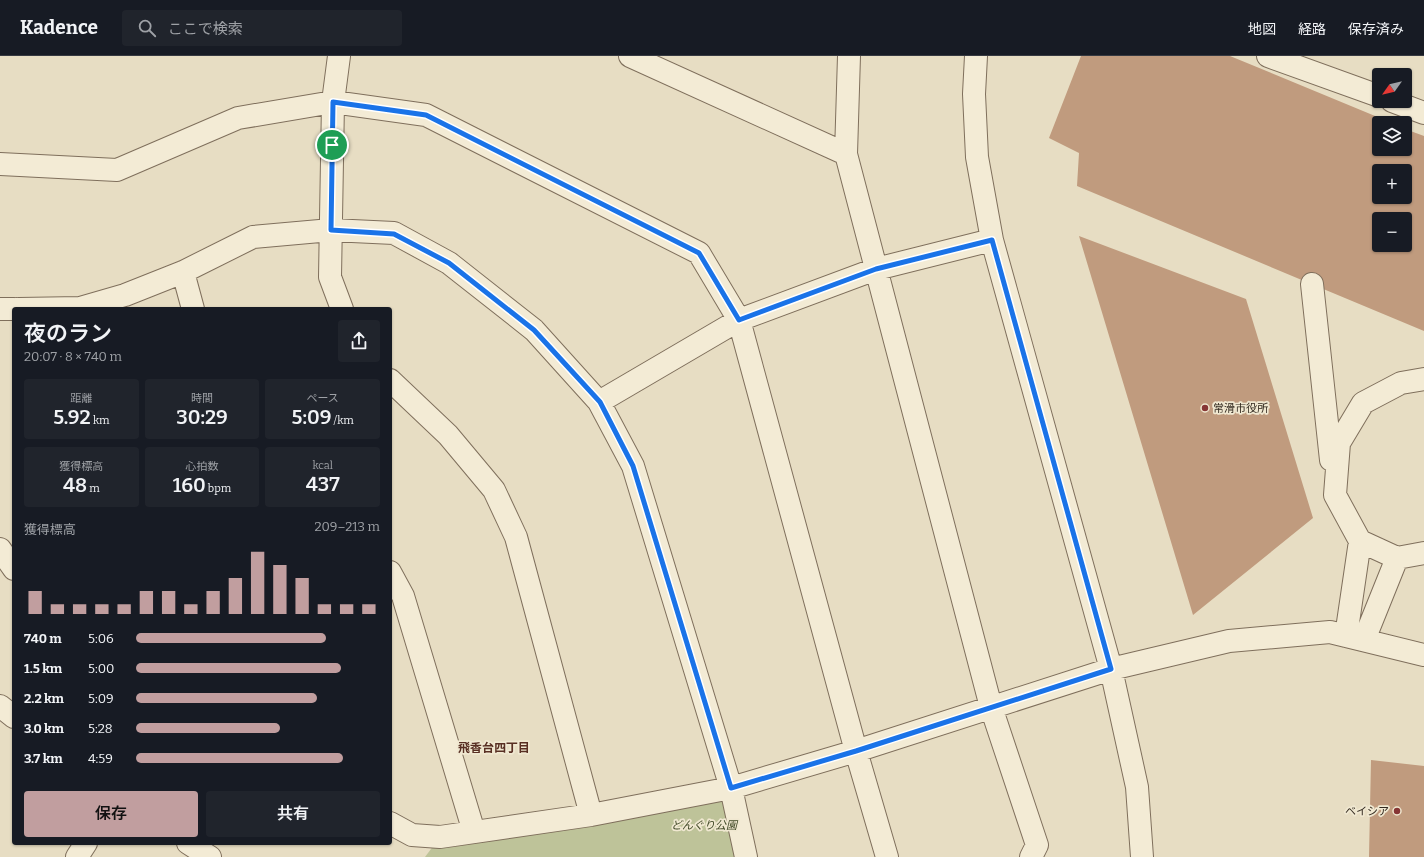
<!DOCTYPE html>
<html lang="ja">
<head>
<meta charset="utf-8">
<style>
  :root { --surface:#171b24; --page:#20242c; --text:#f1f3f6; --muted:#9ea1a6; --line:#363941; --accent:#c19e9f }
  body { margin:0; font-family:Bitter,"Noto Sans JP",serif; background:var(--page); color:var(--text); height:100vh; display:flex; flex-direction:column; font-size:15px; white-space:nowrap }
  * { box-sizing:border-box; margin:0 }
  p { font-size:13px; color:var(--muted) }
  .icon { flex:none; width:22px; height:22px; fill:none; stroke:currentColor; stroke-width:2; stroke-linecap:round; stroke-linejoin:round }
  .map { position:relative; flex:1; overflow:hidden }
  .drawer { position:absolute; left:12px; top:251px; width:380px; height:538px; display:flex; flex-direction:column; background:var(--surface); border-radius:4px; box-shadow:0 1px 3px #0004 }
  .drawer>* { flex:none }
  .needle { width:26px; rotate:236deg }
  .controls { position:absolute; left:1372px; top:12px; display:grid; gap:8px }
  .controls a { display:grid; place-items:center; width:40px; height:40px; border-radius:4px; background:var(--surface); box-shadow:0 1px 3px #0004; font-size:20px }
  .pin { position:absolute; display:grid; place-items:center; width:34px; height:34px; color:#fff; margin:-17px; border:2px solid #fff; border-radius:50%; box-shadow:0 1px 4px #0007 }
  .round { display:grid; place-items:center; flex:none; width:42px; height:42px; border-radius:4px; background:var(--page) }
  .overview { display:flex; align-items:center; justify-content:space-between; height:68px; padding:0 12px }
  h1 { font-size:22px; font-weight:600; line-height:30px }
  .stats { display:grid; grid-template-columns:repeat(3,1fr); gap:6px; height:68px; padding:4px 12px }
  .stats div { display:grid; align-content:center; border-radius:4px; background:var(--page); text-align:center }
  .stats b { font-size:20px; font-weight:600 }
  .stats small { font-size:11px; font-weight:400 }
  .stats p { font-size:11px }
  .chart { height:112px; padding:8px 12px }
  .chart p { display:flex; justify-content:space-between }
  .chart svg { width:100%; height:72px; margin-top:4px; stroke:var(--accent); stroke-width:6 }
  .primary-button { display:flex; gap:8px; margin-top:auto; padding:8px 12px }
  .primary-button a { flex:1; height:46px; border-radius:4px; background:var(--accent); color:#111; font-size:16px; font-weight:600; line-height:46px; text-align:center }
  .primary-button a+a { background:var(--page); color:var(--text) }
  ul { padding:0 12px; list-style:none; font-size:13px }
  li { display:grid; grid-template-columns:64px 48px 1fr; align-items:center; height:30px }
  li i { height:10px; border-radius:5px; background:var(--accent) }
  header { display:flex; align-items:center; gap:24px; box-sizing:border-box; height:56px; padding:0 20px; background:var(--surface); border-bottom:1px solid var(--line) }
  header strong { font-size:19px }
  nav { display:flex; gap:22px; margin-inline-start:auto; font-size:14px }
  .search { width:280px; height:36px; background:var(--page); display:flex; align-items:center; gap:10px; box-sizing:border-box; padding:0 14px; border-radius:4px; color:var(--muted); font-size:15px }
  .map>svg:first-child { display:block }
</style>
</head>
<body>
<header>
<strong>Kadence</strong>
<div class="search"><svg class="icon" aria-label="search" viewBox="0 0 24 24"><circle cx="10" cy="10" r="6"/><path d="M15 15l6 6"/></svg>ここで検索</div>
<nav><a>地図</a><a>経路</a><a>保存済み</a></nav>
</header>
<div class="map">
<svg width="1424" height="801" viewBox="0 0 1424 801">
  <rect width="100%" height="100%" fill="#e7ddc3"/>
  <path fill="#bec399" d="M731 732 746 801H425L440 781Z"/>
  <path fill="#c09b7e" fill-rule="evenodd" d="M1081 0H1230L1392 67H1379V93H1405V73L1424 80V275L1077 130 1079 97 1049 82ZM1379 115H1405V141H1379ZM1379 163H1405V189H1379Z
    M1079 180 1246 243 1313 462 1193 559Z
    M1371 704 1424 710V801H1369Z"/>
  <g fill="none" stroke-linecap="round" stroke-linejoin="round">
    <defs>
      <path id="minor" d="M339 0 333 46 330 221 342 253
        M630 0 846 98
        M849 0 846 98 991 651 1037 789 1031 801
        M976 0 974 38 977 101 992 184 1111 613 1137 731 1142 801
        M1268 0 1379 40
        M1392 45 1424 57
        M0 108 117 114 238 62 333 46 426 59 699 197 739 264 856 695 887 801
        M183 216 193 253
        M1312 228 1331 404
        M0 253H14
        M19 253 80 252 125 239 183 216 253 181 331 174 394 177 449 207 534 274 599 346 633 410 731 732 746 801
        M1424 323 1401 327 1363 347 1339 387 1335 439 1360 485 1397 502 1424 497
        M390 324 448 379 494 434 516 481 591 759
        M599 346 739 264 876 213 992 184
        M0 493 14 513
        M390 516 403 540 474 776
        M1346 580 1360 485
        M1364 584 1397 502
        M0 650 14 661
        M390 767 412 779 440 781 591 759 731 732 856 695 1111 613 1229 585 1330 576 1424 599
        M188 787 210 801
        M77 801 86 787"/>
    </defs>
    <use href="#minor" stroke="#7f6f5c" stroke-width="24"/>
    <use href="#minor" stroke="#f3ebd5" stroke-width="22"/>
  </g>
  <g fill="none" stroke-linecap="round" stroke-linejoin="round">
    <defs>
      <path id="route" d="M333 46 426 59 699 197 739 264 876 213 992 184 1111 613 856 695 731 732 633 410 600 346 534 274 449 207 394 178 331 174Z"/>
    </defs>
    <use href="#route" stroke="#fff" stroke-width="8"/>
    <use href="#route" stroke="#1a73e8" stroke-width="5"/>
  </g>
  <g fill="#863534" stroke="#f0e8d1" stroke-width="1.5">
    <circle cx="1205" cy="352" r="4"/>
    <circle cx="1397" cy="755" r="4"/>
  </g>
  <g text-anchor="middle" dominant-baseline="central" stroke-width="3.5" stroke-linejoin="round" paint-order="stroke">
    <g font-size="11" fill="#31281e" stroke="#f0e8d1" text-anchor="start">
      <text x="1213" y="352">常滑市役所</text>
      <text x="1389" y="755" text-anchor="end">ベイシア</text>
    </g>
    <g font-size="11" font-style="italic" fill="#414a28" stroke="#f0e8d1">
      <text x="704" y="769">どんぐり公園</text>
    </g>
    <g font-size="12" font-weight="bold" fill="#582f23" stroke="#f0e8d1">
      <text x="494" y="692">飛香台四丁目</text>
    </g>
  </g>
</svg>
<div class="controls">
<a><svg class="needle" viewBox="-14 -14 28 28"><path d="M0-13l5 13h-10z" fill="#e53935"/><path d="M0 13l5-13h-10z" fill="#9ea1a6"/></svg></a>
<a><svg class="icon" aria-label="layers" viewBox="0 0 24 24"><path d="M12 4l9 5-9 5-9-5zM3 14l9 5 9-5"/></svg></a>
<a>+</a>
<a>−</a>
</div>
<div class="pin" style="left:332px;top:89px;background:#1e9e55"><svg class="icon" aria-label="arrive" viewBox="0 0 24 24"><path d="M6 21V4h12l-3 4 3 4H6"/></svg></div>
<section class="drawer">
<div class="overview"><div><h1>夜のラン</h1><p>20:07 · 8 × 740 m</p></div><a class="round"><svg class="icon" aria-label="share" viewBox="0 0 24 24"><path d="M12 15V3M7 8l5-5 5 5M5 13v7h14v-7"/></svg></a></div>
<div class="stats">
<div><p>距離</p><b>5.92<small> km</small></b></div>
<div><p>時間</p><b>30:29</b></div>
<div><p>ペース</p><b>5:09<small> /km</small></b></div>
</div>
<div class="stats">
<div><p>獲得標高</p><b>48<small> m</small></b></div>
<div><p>心拍数</p><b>160<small> bpm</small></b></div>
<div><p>kcal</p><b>437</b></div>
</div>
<div class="chart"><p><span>獲得標高</span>209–213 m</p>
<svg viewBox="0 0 160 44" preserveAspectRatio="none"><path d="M5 44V30M15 44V38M25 44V38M35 44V38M45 44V38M55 44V30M65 44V30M75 44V38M85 44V30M95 44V22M105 44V6M115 44V14M125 44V22M135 44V38M145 44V38M155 44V38"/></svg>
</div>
<ul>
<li><b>740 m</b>5:06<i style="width:78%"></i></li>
<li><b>1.5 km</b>5:00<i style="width:84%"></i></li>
<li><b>2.2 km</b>5:09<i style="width:74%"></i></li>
<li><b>3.0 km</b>5:28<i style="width:59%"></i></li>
<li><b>3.7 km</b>4:59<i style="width:85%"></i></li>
</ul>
<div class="primary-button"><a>保存</a><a>共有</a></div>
</section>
</div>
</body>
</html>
